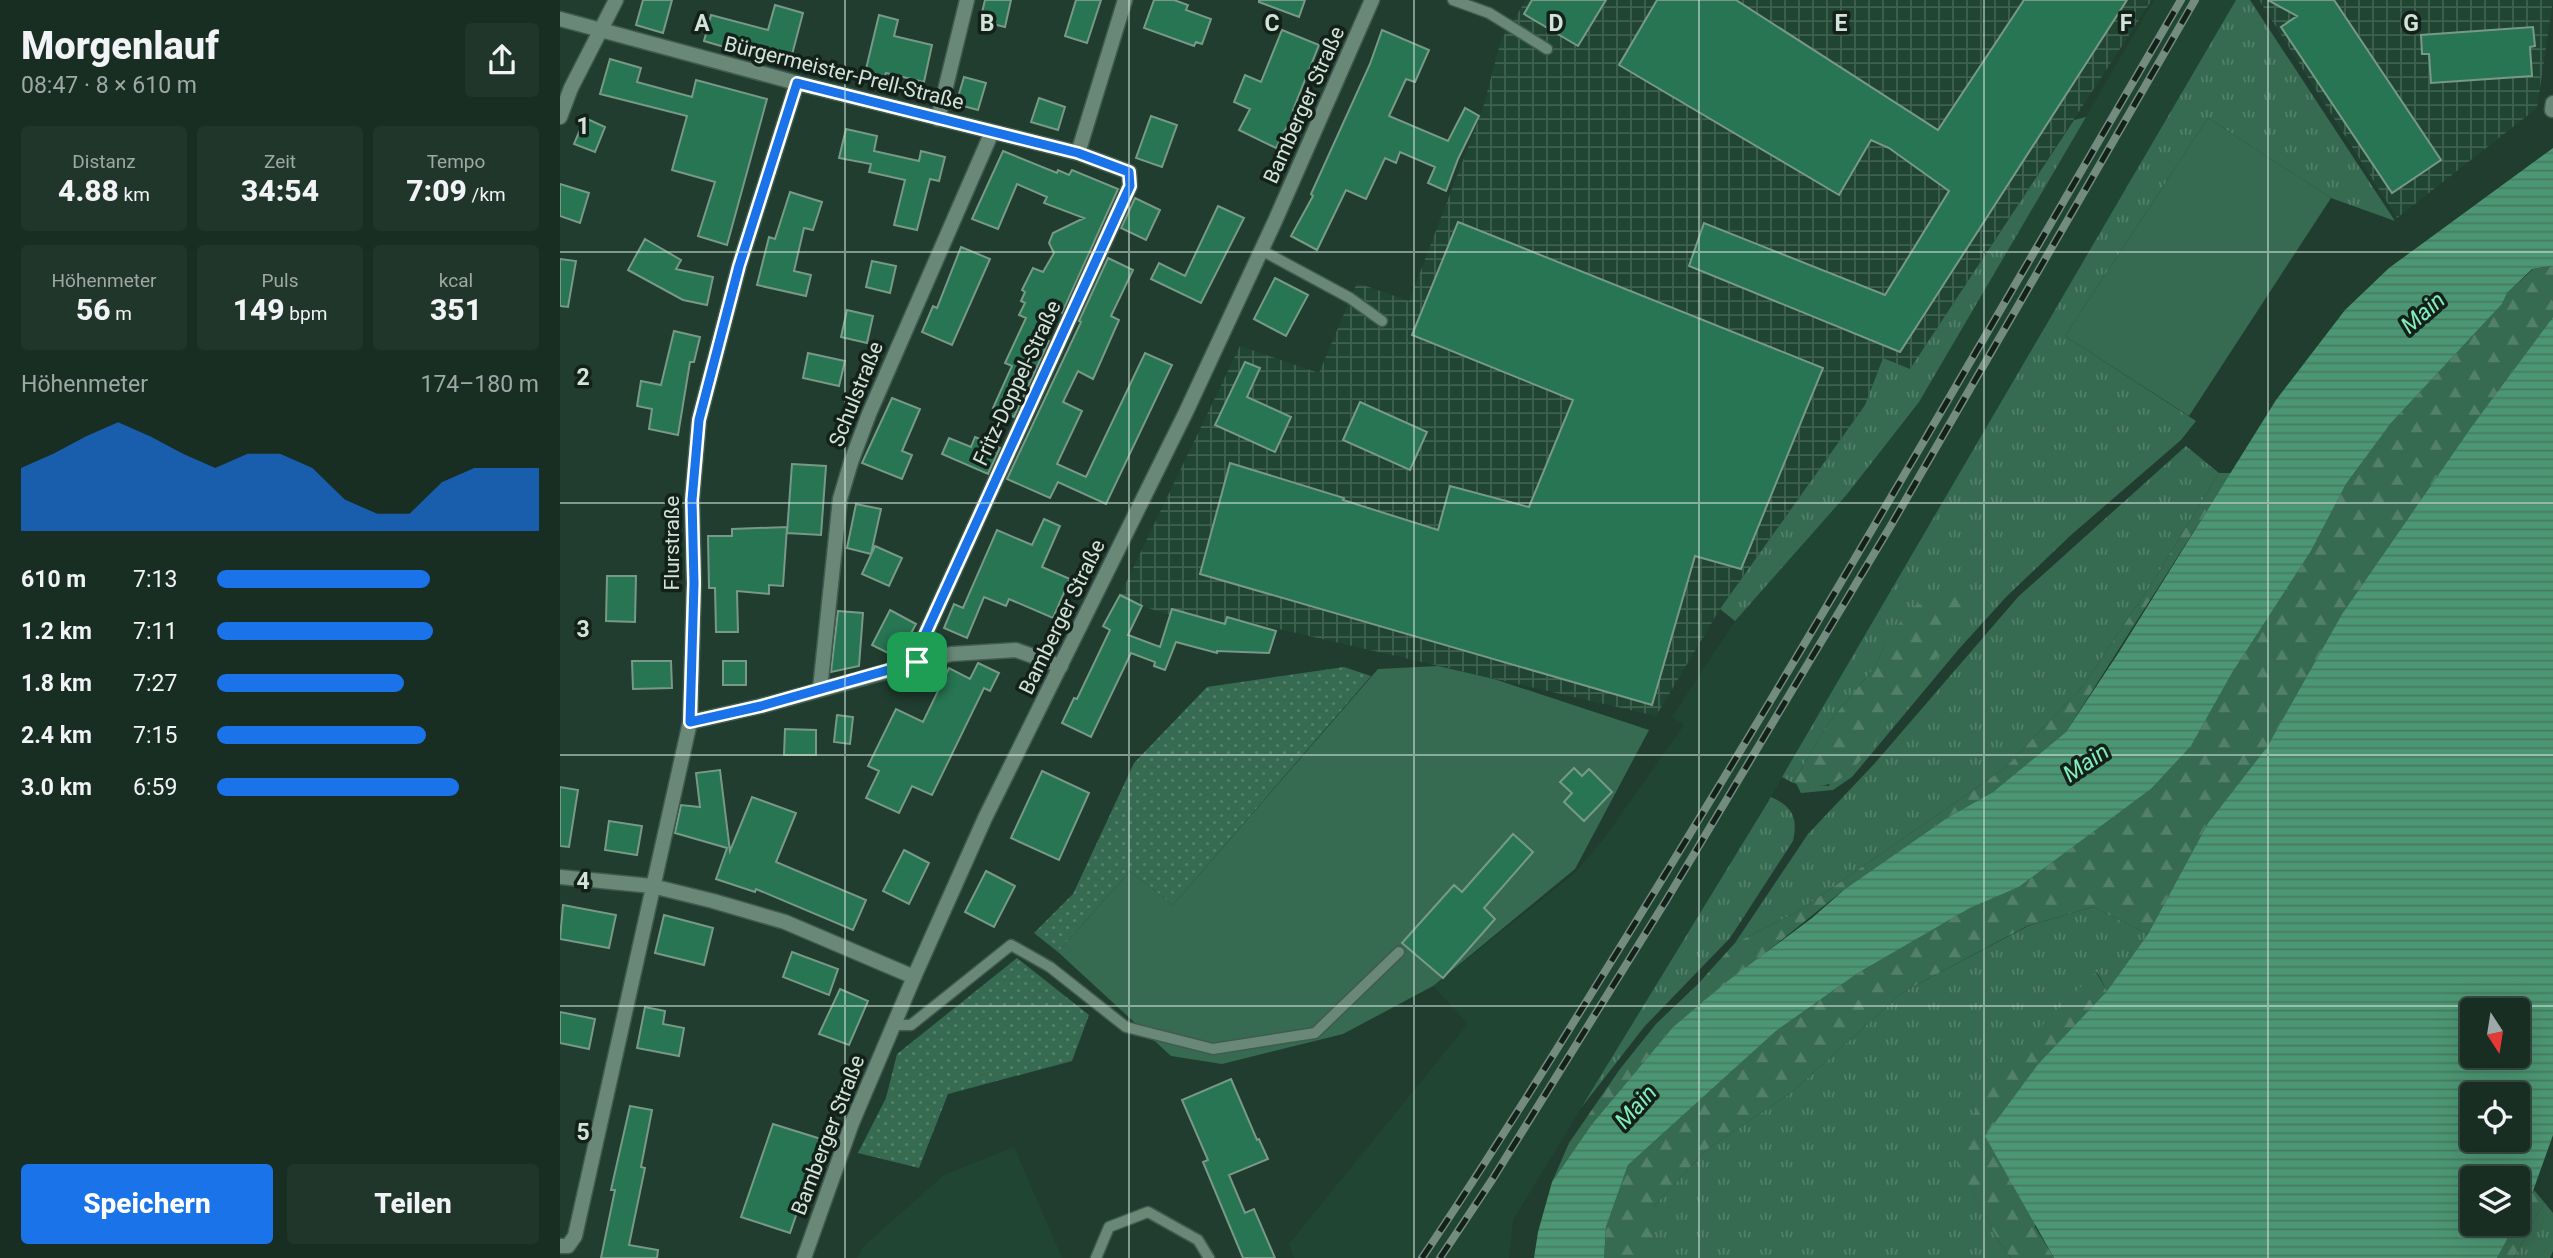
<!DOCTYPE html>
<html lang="de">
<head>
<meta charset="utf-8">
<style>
  :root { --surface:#182e23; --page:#21362b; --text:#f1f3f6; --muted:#9fa8a6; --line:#364a41; --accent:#1a73e8 }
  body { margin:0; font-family:Roboto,sans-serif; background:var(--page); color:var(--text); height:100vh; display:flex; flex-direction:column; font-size:26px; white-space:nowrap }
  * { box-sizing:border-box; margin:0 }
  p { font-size:23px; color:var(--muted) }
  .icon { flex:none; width:38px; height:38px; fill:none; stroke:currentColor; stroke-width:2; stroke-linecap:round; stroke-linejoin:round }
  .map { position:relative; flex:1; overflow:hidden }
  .drawer { display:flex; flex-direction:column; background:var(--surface); width:560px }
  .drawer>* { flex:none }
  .needle { width:46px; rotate:168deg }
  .fabs { position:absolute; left:1900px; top:998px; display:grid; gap:14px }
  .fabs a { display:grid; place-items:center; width:70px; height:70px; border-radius:7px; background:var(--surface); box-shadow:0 7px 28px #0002,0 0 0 2px var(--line); font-size:35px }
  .pin { position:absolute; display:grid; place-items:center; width:60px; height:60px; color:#fff; margin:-30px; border-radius:14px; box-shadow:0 4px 10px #0006 }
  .round { display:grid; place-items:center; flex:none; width:74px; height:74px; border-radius:7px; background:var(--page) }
  .head { display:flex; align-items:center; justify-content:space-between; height:119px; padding:0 21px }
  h1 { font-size:38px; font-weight:800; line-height:52px }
  .stats { display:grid; grid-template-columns:repeat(3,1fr); gap:10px; height:119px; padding:7px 21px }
  .stats div { display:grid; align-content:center; border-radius:7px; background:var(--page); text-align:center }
  .stats b { font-size:30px; font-weight:800 }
  .stats small { font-size:19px; font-weight:400 }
  .stats p { font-size:19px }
  .chart { height:196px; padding:14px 21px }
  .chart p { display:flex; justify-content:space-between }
  .chart svg { width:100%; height:126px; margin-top:7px; fill:var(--accent); opacity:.7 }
  .primary-button { display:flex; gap:14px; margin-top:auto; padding:14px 21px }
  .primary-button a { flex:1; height:80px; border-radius:7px; background:var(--accent); color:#fff; font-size:28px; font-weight:800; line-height:80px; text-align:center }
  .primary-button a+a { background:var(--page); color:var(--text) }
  ul { padding:0 21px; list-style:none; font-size:23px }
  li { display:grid; grid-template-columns:112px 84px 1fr; align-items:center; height:52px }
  li i { height:18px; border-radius:9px; background:var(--accent) }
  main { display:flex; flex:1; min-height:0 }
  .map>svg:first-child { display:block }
</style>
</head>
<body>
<main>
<section class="drawer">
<div class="head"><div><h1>Morgenlauf</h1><p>08:47 · 8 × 610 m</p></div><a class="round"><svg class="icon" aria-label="share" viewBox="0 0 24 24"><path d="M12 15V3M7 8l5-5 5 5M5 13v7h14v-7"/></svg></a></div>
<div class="stats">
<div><p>Distanz</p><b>4.88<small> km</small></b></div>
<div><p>Zeit</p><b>34:54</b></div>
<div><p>Tempo</p><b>7:09<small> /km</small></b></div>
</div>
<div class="stats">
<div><p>Höhenmeter</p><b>56<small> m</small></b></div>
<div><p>Puls</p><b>149<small> bpm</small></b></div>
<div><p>kcal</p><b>351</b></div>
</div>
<div class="chart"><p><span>Höhenmeter</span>174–180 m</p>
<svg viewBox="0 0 160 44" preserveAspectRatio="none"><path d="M0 44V22L10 17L20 11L30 6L40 11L50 17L60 22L70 17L80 17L90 22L100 33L110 38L120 38L130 27L140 22L150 22L160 22V44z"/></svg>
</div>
<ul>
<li><b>610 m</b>7:13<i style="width:66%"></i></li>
<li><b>1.2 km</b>7:11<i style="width:67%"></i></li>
<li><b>1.8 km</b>7:27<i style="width:58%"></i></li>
<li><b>2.4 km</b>7:15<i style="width:65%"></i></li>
<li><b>3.0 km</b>6:59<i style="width:75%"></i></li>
</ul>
<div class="primary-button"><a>Speichern</a><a>Teilen</a></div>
</section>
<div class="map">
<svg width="1993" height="1258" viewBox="0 0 1993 1258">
  <defs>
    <pattern id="industrial-grid" width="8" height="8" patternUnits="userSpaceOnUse" patternTransform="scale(1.75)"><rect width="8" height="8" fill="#204633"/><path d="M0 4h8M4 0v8" fill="none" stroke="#406150"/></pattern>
    <pattern id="grass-tufts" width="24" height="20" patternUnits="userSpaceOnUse" patternTransform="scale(1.75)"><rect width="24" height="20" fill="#376b51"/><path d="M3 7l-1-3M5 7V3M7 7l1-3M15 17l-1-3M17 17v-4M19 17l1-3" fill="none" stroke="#538069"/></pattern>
    <pattern id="forest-firs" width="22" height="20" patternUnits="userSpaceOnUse" patternTransform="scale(1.75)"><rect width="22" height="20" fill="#376b51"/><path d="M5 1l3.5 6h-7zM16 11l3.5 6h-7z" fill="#538069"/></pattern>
    <pattern id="garden-dots" width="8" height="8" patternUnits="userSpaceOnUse" patternTransform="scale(1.75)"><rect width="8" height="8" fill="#376b51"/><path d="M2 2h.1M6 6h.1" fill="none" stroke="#538069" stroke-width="1.8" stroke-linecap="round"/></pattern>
    <pattern id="water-rules" width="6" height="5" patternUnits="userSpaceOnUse" patternTransform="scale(1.75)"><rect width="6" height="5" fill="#4c9773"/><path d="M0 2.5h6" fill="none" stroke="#477a62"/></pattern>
  </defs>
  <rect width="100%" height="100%" fill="#203d2f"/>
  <path fill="#204633" d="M1594 0H1676L1213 793 953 1220 949 1258H734L729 1244 908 1024 873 986 1015 873 1046 836 1124 725 1112 717 1175 621 1209 580 1288 493 1359 402Z
    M454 1147 502 1258H297L303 1247 384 1175Z"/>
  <path fill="url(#industrial-grid)" d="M966 0H1592L1350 369 1323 358 1305 405 1160 609 1096 716 667 617 665 624 612 609 610 615 582 606 560 595 680 346 759 373 797 283 849 301 923 108 941 40Z
    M1699 0H1993L1977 108 1837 218Z"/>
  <path fill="url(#grass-tufts)" d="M1676 0H1690L1835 221 1771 198 1648 118 1505 336 1636 421 1621 440 1511 535 1446 597 1398 650 1292 777 1273 790 1241 793 1236 783 1269 786 1327 641 1314 668 1267 725 1233 783 1222 777Z
    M1526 117 1359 402 1288 493 1175 621 1160 609 1305 405 1323 358 1350 369 1514 120Z
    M1626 446 1659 473 1594 580 1523 686 1445 768 1237 912 1175 943 1248 834 1315 763 1458 597Z
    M1211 797C1233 807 1238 818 1233 841L1170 938 1084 1027 1021 1108Z
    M1533 907 1588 934 1547 991 1537 972 1398 1164 1438 1240 1451 1258H1093V1207L1146 1150 1232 1092 1343 992 1468 926Z
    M1984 1202 1993 1213V1251L1990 1258H1954Z"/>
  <path fill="url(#forest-firs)" d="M1993 266V317L1912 426 1782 614 1707 747 1648 823 1588 934 1533 907 1467 926 1343 992 1232 1092 1146 1150 1093 1207V1258H1044L1046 1227 1068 1165 1216 1031 1298 973 1410 908 1459 887 1591 789 1631 746 1672 673 1751 551 1786 484 1831 423 1942 304 1947 293 1973 269Z
    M1659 473H1671L1506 732 1433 792 1387 818 1285 889 1113 1027 1032 1124 992 1182 1009 1143 1060 1069 1096 1024 1138 984 1175 943 1237 912 1445 768 1523 686 1594 580Z
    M1392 591 1414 606 1303 758C1278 784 1271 790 1233 783L1267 725 1314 668 1327 641 1350 608Z
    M1536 972 1547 991 1479 1063 1475 1227 1494 1258H1451L1438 1240 1397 1163 1399 1136 1457 1050Z
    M1974 1190 1984 1202 1954 1258H1937L1956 1223H1958V1218Z"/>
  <path fill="url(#garden-dots)" d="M784 667 811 676 613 905 570 871 498 952 474 933 513 894 574 763 647 687Z
    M457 958 529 1015 512 1061 388 1094 359 1168 298 1153 326 1098 337 1054Z"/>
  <path fill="#376b51" d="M1648 118 1771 198 1629 416 1505 336Z
    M878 666 934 679 1089 730 1015 869 873 986 783 1034 662 1064 611 1056 498 952 570 871 613 905 818 669Z"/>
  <path fill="url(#water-rules)" fill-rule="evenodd" d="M1993 148V266L1972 269 1947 293 1942 304 1831 423 1786 484 1751 551 1672 673 1631 746 1591 789 1459 887 1410 908 1298 973 1216 1031 1068 1165 1046 1227 1044 1258H974L978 1232 992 1182 1032 1124 1113 1027 1169 980 1252 918 1285 889 1387 818 1433 792 1506 732 1559 652 1716 400 1785 310 1829 268Z
    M1993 317V1135L1973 1191 1958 1218V1178H1913V1223H1956L1937 1258H1494L1425 1136 1479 1063 1547 991 1588 934 1648 823 1707 747 1782 614 1912 426ZM1913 1010H1958V1055H1913ZM1913 1094H1958V1139H1913Z"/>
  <path fill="#277552" stroke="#799987" stroke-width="2" d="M83 0H112L103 33 76 25Z
    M425 0H451L445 27 420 21Z
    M516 0H541L527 43 505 36Z
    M594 0H614L628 5 626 10 651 19 642 44 636 42 634 46 584 28Z
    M699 0H745L739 17 699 2Z
    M972 0H1046L1018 46 964 14Z
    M1097 0H1176L1378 130 1464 0H1567L1340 352 1129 266 1144 223 1325 295 1389 191 1329 148 1311 140 1279 195 1059 65Z
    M1708 0H1774L1881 160 1832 193 1721 27 1737 16Z
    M215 5 243 13 229 66 144 41 151 15 208 30Z
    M319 15 338 20 334 36 372 45 364 82 326 73 324 78 305 73Z
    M1973 27 1975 46 1970 47 1972 76 1871 83 1869 54H1862L1861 35Z
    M722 30 759 45 733 110 735 111 716 148 679 130 690 109 674 102 685 75 701 82Z
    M822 30 869 50 855 82 846 79 829 116 888 141 905 108 919 116 898 159 886 191 868 183 875 167 840 152 836 163 825 158 806 199 786 190 757 250 731 236 753 196 751 194 810 64Z
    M50 59 81 68 77 82 132 97 136 80 207 99 167 245 138 236 155 182 112 170 127 116 40 94Z
    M404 77 426 83 418 110 396 104Z
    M479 98 505 107 498 130 471 122Z
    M591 116 617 125 602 167 576 158Z
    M25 118 45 127 35 152 14 144Z
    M286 129 317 136 314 151 359 161 361 151 385 157 379 181 370 179 357 230 334 225 345 180 309 172 311 164 279 158Z
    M443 151 497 173 498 170 509 175 512 170 558 189 502 313 492 308 479 337 489 341 454 417 433 408 452 366 445 363 466 318 459 315 465 303 461 301 465 292 462 290 473 268 483 272 494 253 489 243 493 233 524 218 484 203 487 197 457 184 438 229 412 219Z
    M0 184 29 193 20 223 0 216Z
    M230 192 262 202 253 230 244 228 234 271 251 275 246 296 197 285 209 237 215 239Z
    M575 198 600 210 586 240 561 228Z
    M658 206 684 218 641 303 591 279 599 263 625 276Z
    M898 222 1263 368 1181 569 1135 556 1092 705 640 574 670 463 784 498 783 500 878 530 890 486 969 507 1013 400 852 335Z
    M85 239 121 260 116 269 153 277 147 305 123 300 68 270Z
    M401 247 430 259 392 345 362 332 373 306 377 308Z
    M548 258 573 270 551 316 559 320 533 379 518 371 503 402 522 411 497 464 526 477 585 353 612 365 546 504 498 482 490 498 447 479 521 322 519 321Z
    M0 259 16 261 8 307 0 306Z
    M312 261 336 266 330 293 306 287Z
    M715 278 748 295 726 336 694 319Z
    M287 310 313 316 307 343 281 337Z
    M114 331 140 337 134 362H130L118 435 89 429 92 409 77 406 81 381 101 385Z
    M248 353 285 361 279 386 243 378Z
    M685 362 700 368 687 397 731 417 715 452 655 425Z
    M332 398 360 409 342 451 352 455 342 479 302 463Z
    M800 402 867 432 850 470 783 440Z
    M415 437 440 448 428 474 382 454 389 438 411 447Z
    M232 464 266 466 261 535 227 533Z
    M296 504 321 509 311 554 287 548Z
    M484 519 500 526 482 567 510 579 493 618 449 599 446 606 424 597 407 638 384 628 394 604 403 608 437 530 472 545Z
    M227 527 223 586 209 585V594L177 591 178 632H156L155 588H149L148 536H172V529Z
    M315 546 342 558 329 586 302 574Z
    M47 576H76L75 622 46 621Z
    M560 595 582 606 568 635 600 647 612 609 665 624 667 617 716 631 709 653 657 651V653L616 642 605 670 594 666 595 662 571 653 531 737 502 723 514 698 517 699 550 630 543 626Z
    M330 610 356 624 338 658 312 645Z
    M278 611 303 613 299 666 271 672Z
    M72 661H111L112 688 73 689Z
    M163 661H186V685H163Z
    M418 663 439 673 430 691 424 688 372 795 352 786 339 813 306 798 319 771 308 766 336 709 363 722 389 668 410 679Z
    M277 715 293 717 290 744 274 742Z
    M225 729 256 730V755H224Z
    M1014 768 1022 776 1029 769 1052 792 1024 821 1004 802 1012 793 1000 782Z
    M160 770 170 851 192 797 236 813 216 862 306 900 293 930 196 889 195 892 156 879 167 848 115 833 121 805 140 807 136 773Z
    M482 771 529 793 499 860 451 838Z
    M0 787 18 790 9 847 0 846Z
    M49 821 82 826 77 855 45 850Z
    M953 834 973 852 924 908 935 919 883 978 842 943 894 885 902 892Z
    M344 850 369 863 349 904 323 891Z
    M426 871 455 886 434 927 405 912Z
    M3 905 56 915 49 948 0 939Z
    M104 915 153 928 144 965 95 953Z
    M232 952 278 969 269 995 223 977Z
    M280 989 308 1001 289 1045 259 1034Z
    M85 1007 105 1011 103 1024 124 1028 119 1056 77 1048Z
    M0 1012 35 1019 29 1049 0 1043Z
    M671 1079 697 1140 699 1139 708 1159 669 1175 685 1213 694 1209 715 1258H683L643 1162 648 1160 622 1100Z
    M70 1106 92 1110 81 1167 85 1168 69 1245 98 1250 97 1258H41L55 1190H51Z
    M213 1124 261 1139 250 1173 253 1174 245 1199 242 1198 230 1233 181 1217Z"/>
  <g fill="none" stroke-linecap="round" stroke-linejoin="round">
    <defs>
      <path id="service" d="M893 0 929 13 987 49
        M701 250 790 298 822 321
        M333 1025H351L451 945 490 967 566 1027 653 1049 755 1033 839 952
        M536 1258 549 1227 588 1212 638 1240 649 1258"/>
      <path id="minor" d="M0 19 237 83 518 153 569 172 570 186 364 637 357 662
        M1992 110 1993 103
        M0 117 11 88 56 0
        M378 119 407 0
        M518 153 565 0
        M260 689 280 499 291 462 309 414 432 132
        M130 722 201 706 391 654 456 650 501 666
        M0 877 92 886 153 901 225 922 354 977
        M0 1246H8L15 1236 130 722 134 583 132 500 139 420 179 266 237 83"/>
      <path id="tertiary" d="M244 1258 292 1123 354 977 425 818 626 412 715 221 812 0"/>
    </defs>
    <use href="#service" stroke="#405b4e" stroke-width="13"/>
    <use href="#minor" stroke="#405b4e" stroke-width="17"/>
    <use href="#tertiary" stroke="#405b4e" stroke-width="17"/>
    <use href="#service" stroke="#6a8878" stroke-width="10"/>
    <use href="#minor" stroke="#6a8878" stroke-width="14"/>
    <use href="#tertiary" stroke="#6a8878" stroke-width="14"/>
    <defs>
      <path id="rail" d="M862 1258C927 1162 988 1064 1049 965 1247 648 1432 323 1621 0
        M880 1258 932 1180 1107 899 1330 527 1635 0"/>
    </defs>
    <use href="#rail" stroke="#748b7f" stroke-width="8"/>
    <use href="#rail" stroke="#14211a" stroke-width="5" stroke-dasharray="16" stroke-linecap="butt"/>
  </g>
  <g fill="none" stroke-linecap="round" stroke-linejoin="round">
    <defs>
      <path id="route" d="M237 83 518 153 569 172 570 186 364 637 357 662 201 706 130 722 134 583 132 500 139 420 179 266Z"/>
    </defs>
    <use href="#route" stroke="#fff" stroke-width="14"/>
    <use href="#route" stroke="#1a73e8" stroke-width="9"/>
  </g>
  <path fill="none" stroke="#d2e3d9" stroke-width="2" stroke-opacity="0.55" d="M285 0V1258M569 0V1258M854 0V1258M1139 0V1258M1424 0V1258M1708 0V1258M0 252H1993M0 503H1993M0 755H1993M0 1006H1993"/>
  <g text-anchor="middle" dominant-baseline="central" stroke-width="7" stroke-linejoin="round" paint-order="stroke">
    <g font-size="21" fill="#d2e3d9" stroke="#14211a">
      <text transform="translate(284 73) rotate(14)">Bürgermeister-Prell-Straße</text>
      <text transform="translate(744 105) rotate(-66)">Bamberger Straße</text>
      <text transform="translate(457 383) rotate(-65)">Fritz-Doppel-Straße</text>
      <text transform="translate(296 394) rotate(-68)">Schulstraße</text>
      <text transform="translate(112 543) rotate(-90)">Flurstraße</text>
      <text transform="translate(502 617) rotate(-64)">Bamberger Straße</text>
      <text transform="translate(268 1135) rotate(-69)">Bamberger Straße</text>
    </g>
    <g font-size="23" font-style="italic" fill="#84eeba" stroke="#14211a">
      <text transform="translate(1863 313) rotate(-41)">Main</text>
      <text transform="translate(1526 763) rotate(-34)">Main</text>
      <text transform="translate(1076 1107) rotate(-48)">Main</text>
    </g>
  </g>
  <g font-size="23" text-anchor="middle" font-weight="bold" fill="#d2e3d9" stroke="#14211a" stroke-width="7" stroke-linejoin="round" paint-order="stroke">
    <text x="142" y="31">A</text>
    <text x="427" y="31">B</text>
    <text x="712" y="31">C</text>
    <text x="996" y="31">D</text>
    <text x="1281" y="31">E</text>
    <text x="1566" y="31">F</text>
    <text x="1851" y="31">G</text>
    <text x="23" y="134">1</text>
    <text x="23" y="385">2</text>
    <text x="23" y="637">3</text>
    <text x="23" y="889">4</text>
    <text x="23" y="1140">5</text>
  </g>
</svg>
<div class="fabs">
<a><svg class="needle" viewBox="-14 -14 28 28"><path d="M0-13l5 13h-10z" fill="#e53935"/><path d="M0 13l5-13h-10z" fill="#9fa8a6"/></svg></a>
<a><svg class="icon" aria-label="locate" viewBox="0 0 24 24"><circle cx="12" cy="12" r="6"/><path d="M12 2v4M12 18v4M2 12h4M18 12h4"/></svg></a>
<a><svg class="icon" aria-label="layers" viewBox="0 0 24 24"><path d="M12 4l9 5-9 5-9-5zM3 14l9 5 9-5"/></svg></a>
</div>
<div class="pin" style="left:357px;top:662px;background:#1e9e55"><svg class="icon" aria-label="arrive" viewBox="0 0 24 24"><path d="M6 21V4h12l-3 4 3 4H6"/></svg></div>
</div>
</main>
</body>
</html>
